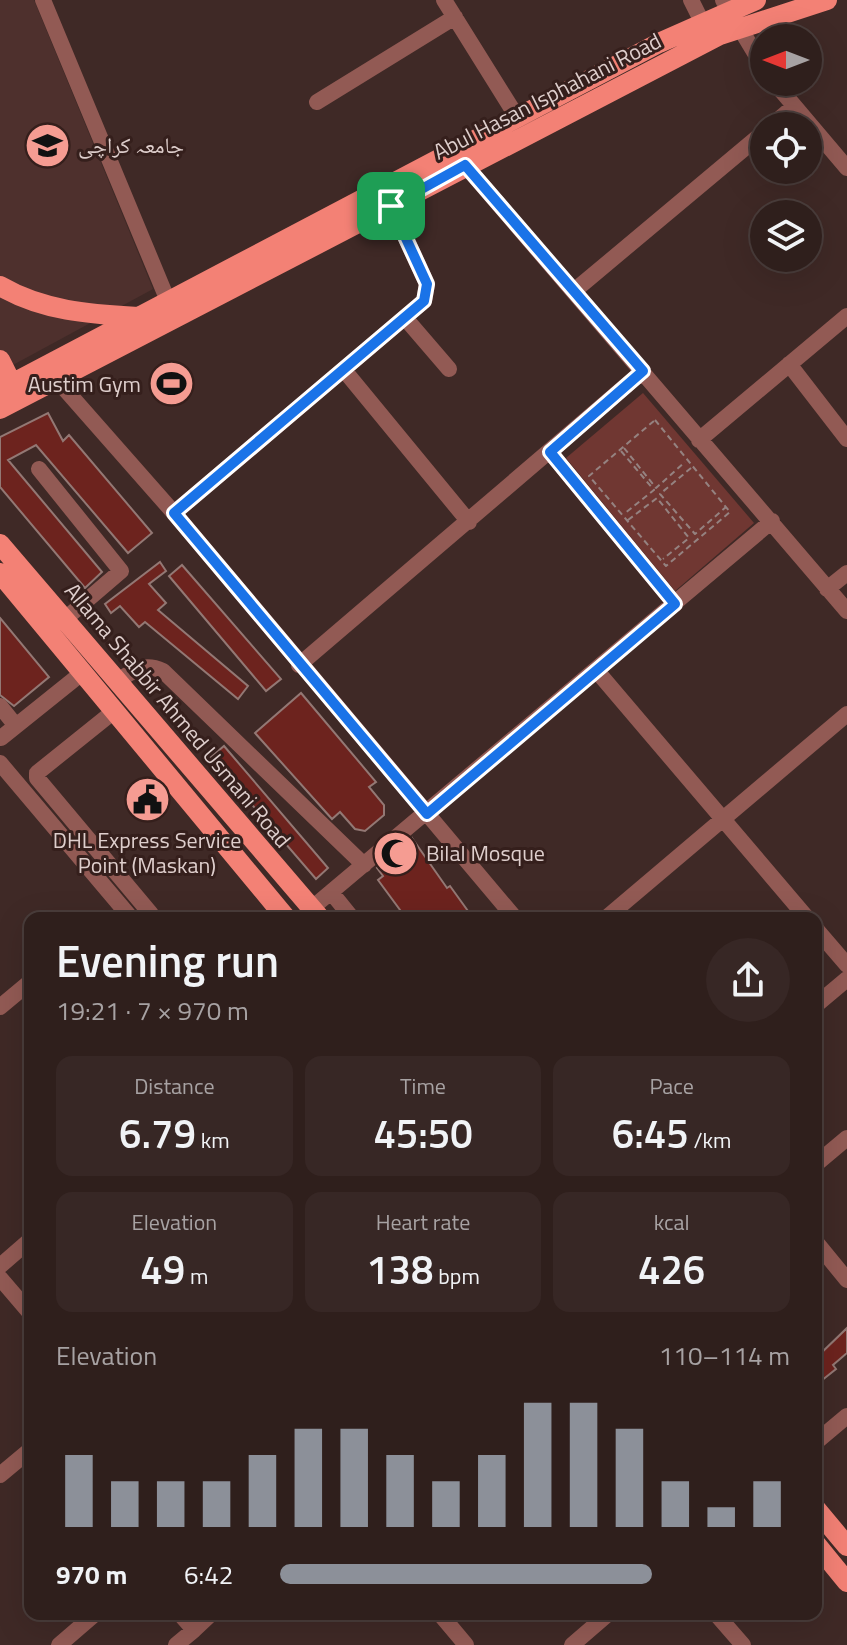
<!DOCTYPE html>
<html lang="en">
<head>
<meta charset="utf-8">
<style>
  :root { --surface:#2f1f1c; --page:#372725; --text:#f1f3f6; --muted:#a7a2a3; --line:#4a3d3b; --accent:#8c9099 }
  body { margin:0; font-family:"Titillium Web","Noto Naskh Arabic",sans-serif; background:var(--page); color:var(--text); height:100vh; display:flex; flex-direction:column; font-size:30px; white-space:nowrap }
  * { box-sizing:border-box; margin:0 }
  p { font-size:26px; color:var(--muted) }
  .icon { flex:none; width:44px; height:44px; fill:none; stroke:currentColor; stroke-width:2; stroke-linecap:round; stroke-linejoin:round }
  .map { position:relative; flex:1; overflow:hidden }
  .side { position:absolute; left:24px; top:912px; width:798px; height:708px; display:flex; flex-direction:column; background:var(--surface); border-radius:16px; box-shadow:0 8px 32px #0002,0 0 0 2px var(--line) }
  .side>* { flex:none }
  .needle { width:52px; rotate:270deg }
  .controls { position:absolute; left:750px; top:24px; display:grid; gap:16px }
  .controls a { display:grid; place-items:center; width:72px; height:72px; border-radius:50%; background:var(--surface); box-shadow:0 8px 32px #0002,0 0 0 2px var(--line); font-size:40px }
  .pin { position:absolute; display:grid; place-items:center; width:68px; height:68px; color:#fff; margin:-34px; border-radius:16px; box-shadow:0 4px 12px #0006 }
  .round { display:grid; place-items:center; flex:none; width:84px; height:84px; border-radius:42px; background:var(--page) }
  .head { display:flex; align-items:center; justify-content:space-between; height:136px; padding:0 32px }
  h1 { font-size:44px; font-weight:600; line-height:60px }
  .metrics { display:grid; grid-template-columns:repeat(3,1fr); gap:12px; height:136px; padding:8px 32px }
  .metrics div { display:grid; align-content:center; border-radius:16px; background:var(--page); text-align:center }
  .metrics b { font-size:40px; font-weight:600 }
  .metrics small { font-size:22px; font-weight:400 }
  .metrics p { font-size:22px }
  .chart { height:224px; padding:16px 32px }
  .chart p { display:flex; justify-content:space-between }
  .chart svg { width:100%; height:144px; margin-top:8px; stroke:var(--accent); stroke-width:6 }
  ul { padding:0 32px; list-style:none; font-size:26px }
  li { display:grid; grid-template-columns:128px 96px 1fr; align-items:center; height:60px }
  li i { height:20px; border-radius:10px; background:var(--accent) }
  .map>svg:first-child { display:block }
</style>
</head>
<body>
<div class="map">
<svg width="847" height="1645" viewBox="0 0 847 1645">
  <rect width="100%" height="100%" fill="#3f2926"/>
  <path fill="#4e302d" d="M0 0H34L153 289 0 372Z"/>
  <path fill="#703732" d="M643 393 754 523 675 591 566 458Z"/>
  <path fill="#6d231e" stroke="#937874" stroke-width="2" d="M48 413 63 441 69 435 152 533 128 553 36 445 8 460 102 572 85 588 0 487V437Z
    M160 562 166 571 149 584 166 603 158 610 248 686 238 699 145 622 139 627 120 606 111 613 105 604Z
    M182 565 281 679 266 691 169 576Z
    M0 618 49 677 14 706 0 695Z
    M301 693 376 782 369 787 384 805V815L365 831 355 829 340 812 332 819 255 733Z
    M224 746 328 868 316 879 211 757Z
    M412 838 447 888 450 886 473 918H406L378 880 383 876 377 868Z
    M847 1328V1353L833 1365 836 1369 816 1385V1358Z"/>
  <g fill="none" stroke-linecap="round" stroke-linejoin="round">
    <path stroke="#958280" stroke-width="2" stroke-dasharray="6 4" stroke-linecap="butt" d="M655 420 730 512 666 566 589 476Z
      M624 448 656 488 685 462
      M621 451 654 490 624 514
      M691 468 660 494 695 534 726 507
      M628 520 657 498 689 538 663 559"/>
    <path stroke="#925a54" stroke-width="16" d="M43 0 168 301
      M444 0 517 117
      M691 0 702 22
      M723 0 764 68
      M774 82 847 168
      M317 102 455 17
      M771 126 793 107
      M465 165 847 611
      M574 291 764 132
      M406 319 449 369
      M789 364 847 439
      M344 370 469 522
      M56 379 174 513 515 918
      M699 440 847 316
      M550 452 675 604
      M39 469 121 571 65 619
      M174 513 424 301 427 284 391 206
      M827 589 847 573
      M299 665 643 371
      M596 670 807 918
      M116 682C133 671 143 662 163 671L364 865
      M0 706 16 726
      M113 712 37 773V778L151 914
      M1 738 82 673
      M0 763 131 918
      M331 892 352 918
      M312 908 772 521
      M606 918 847 714
      M816 929 847 965
      M816 1005 847 979
      M0 1007 30 982
      M816 1164 847 1138
      M816 1242 847 1280
      M0 1266 30 1240
      M0 1278 30 1313
      M816 1442 847 1416
      M0 1475 30 1450
      M180 1614 194 1630 211 1614
      M440 1614 466 1645
      M716 1614 743 1645
      M59 1645 95 1614
      M176 1645 194 1630
      M572 1645 608 1614"/>
    <path stroke="#f38175" stroke-width="20" d="M0 286C43 311 89 314 138 317
      M0 360 12 384
      M0 390 659 43 756 0
      M0 409 720 35 827 0
      M0 544 320 918
      M0 573 286 918
      M816 1509 847 1546
      M816 1544 847 1582"/>
  </g>
  <g fill="none" stroke-linecap="round" stroke-linejoin="round">
    <defs>
      <path id="route" d="M465 165 643 371 550 452 675 604 427 814 174 513 424 301 427 284 391 206Z"/>
    </defs>
    <use href="#route" stroke="#fff" stroke-width="16"/>
    <use href="#route" stroke="#1a73e8" stroke-width="10"/>
  </g>
  <defs>
    <symbol id="university-disc" viewBox="-11 -11 22 22"><circle r="9.5" fill="#f59c92" stroke="#351f1c"/><path d="M0-5L7-2L0 1L-7-2ZM-4 1L0 2.5L4 1V4Q0 6-4 4Z" fill="#111"/></symbol>
    <symbol id="stadium-disc" viewBox="-11 -11 22 22"><circle r="9.5" fill="#f59c92" stroke="#351f1c"/><path d="M0-5a6.5 5 0 1 0 0 10a6.5 5 0 1 0 0-10ZM-3.5-1.8h7v3.6h-7Z" fill="#111"/></symbol>
    <symbol id="civic-disc" viewBox="-11 -11 22 22"><circle r="9.5" fill="#f59c92" stroke="#351f1c"/><path d="M-.6-6.5H3V-4.5H.6V-3L4-1V1h2V6H-6V1h2V-1L-.6-3ZM-1.2 2.5V6h2.4V2.5Z" fill="#111"/></symbol>
    <symbol id="mosque-disc" viewBox="-11 -11 22 22"><circle r="9.5" fill="#f59c92" stroke="#351f1c"/><path d="M3.5-4.9A6 6 0 1 0 3.5 4.9A5 5 0 1 1 3.5-4.9Z" fill="#111"/></symbol>
  </defs>
  <g fill-rule="evenodd">
    <use href="#university-disc" x="22" y="120" width="51" height="51"/>
    <use href="#stadium-disc" x="146" y="358" width="51" height="51"/>
    <use href="#civic-disc" x="122" y="774" width="51" height="51"/>
    <use href="#mosque-disc" x="370" y="828" width="51" height="51"/>
  </g>
  <g text-anchor="middle" dominant-baseline="central" stroke-width="6" stroke-linejoin="round" paint-order="stroke">
    <g font-size="22" fill="#dececc" stroke="#351f1c">
      <text transform="translate(547 96) rotate(-27)">Abul Hasan Isphahani Road</text>
      <text transform="translate(178 715) rotate(50)">Allama Shabbir Ahmed Usmani Road</text>
    </g>
    <g font-size="22" fill="#dececc" stroke="#351f1c" text-anchor="start">
      <text x="78" y="145">جامعہ کراچی</text>
      <text x="141" y="384" text-anchor="end">Austim Gym</text>
      <text x="147" y="840" text-anchor="middle">DHL Express Service<tspan x="147" dy="25">Point (Maskan)</tspan></text>
      <text x="426" y="853">Bilal Mosque</text>
    </g>
  </g>
</svg>
<div class="controls">
<a><svg class="needle" viewBox="-14 -14 28 28"><path d="M0-13l5 13h-10z" fill="#e53935"/><path d="M0 13l5-13h-10z" fill="#a7a2a3"/></svg></a>
<a><svg class="icon" aria-label="locate" viewBox="0 0 24 24"><circle cx="12" cy="12" r="6"/><path d="M12 2v4M12 18v4M2 12h4M18 12h4"/></svg></a>
<a><svg class="icon" aria-label="layers" viewBox="0 0 24 24"><path d="M12 4l9 5-9 5-9-5zM3 14l9 5 9-5"/></svg></a>
</div>
<div class="pin" style="left:391px;top:206px;background:#1e9e55"><svg class="icon" aria-label="arrive" viewBox="0 0 24 24"><path d="M6 21V4h12l-3 4 3 4H6"/></svg></div>
<section class="side">
<div class="head"><div><h1>Evening run</h1><p>19:21 · 7 × 970 m</p></div><a class="round"><svg class="icon" aria-label="share" viewBox="0 0 24 24"><path d="M12 15V3M7 8l5-5 5 5M5 13v7h14v-7"/></svg></a></div>
<div class="metrics">
<div><p>Distance</p><b>6.79<small> km</small></b></div>
<div><p>Time</p><b>45:50</b></div>
<div><p>Pace</p><b>6:45<small> /km</small></b></div>
</div>
<div class="metrics">
<div><p>Elevation</p><b>49<small> m</small></b></div>
<div><p>Heart rate</p><b>138<small> bpm</small></b></div>
<div><p>kcal</p><b>426</b></div>
</div>
<div class="chart"><p><span>Elevation</span>110–114 m</p>
<svg viewBox="0 0 160 44" preserveAspectRatio="none"><path d="M5 44V22M15 44V30M25 44V30M35 44V30M45 44V22M55 44V14M65 44V14M75 44V22M85 44V30M95 44V22M105 44V6M115 44V6M125 44V14M135 44V30M145 44V38M155 44V30"/></svg>
</div>
<ul>
<li><b>970 m</b>6:42<i style="width:73%"></i></li>
</ul>
</section>
</div>
</body>
</html>
